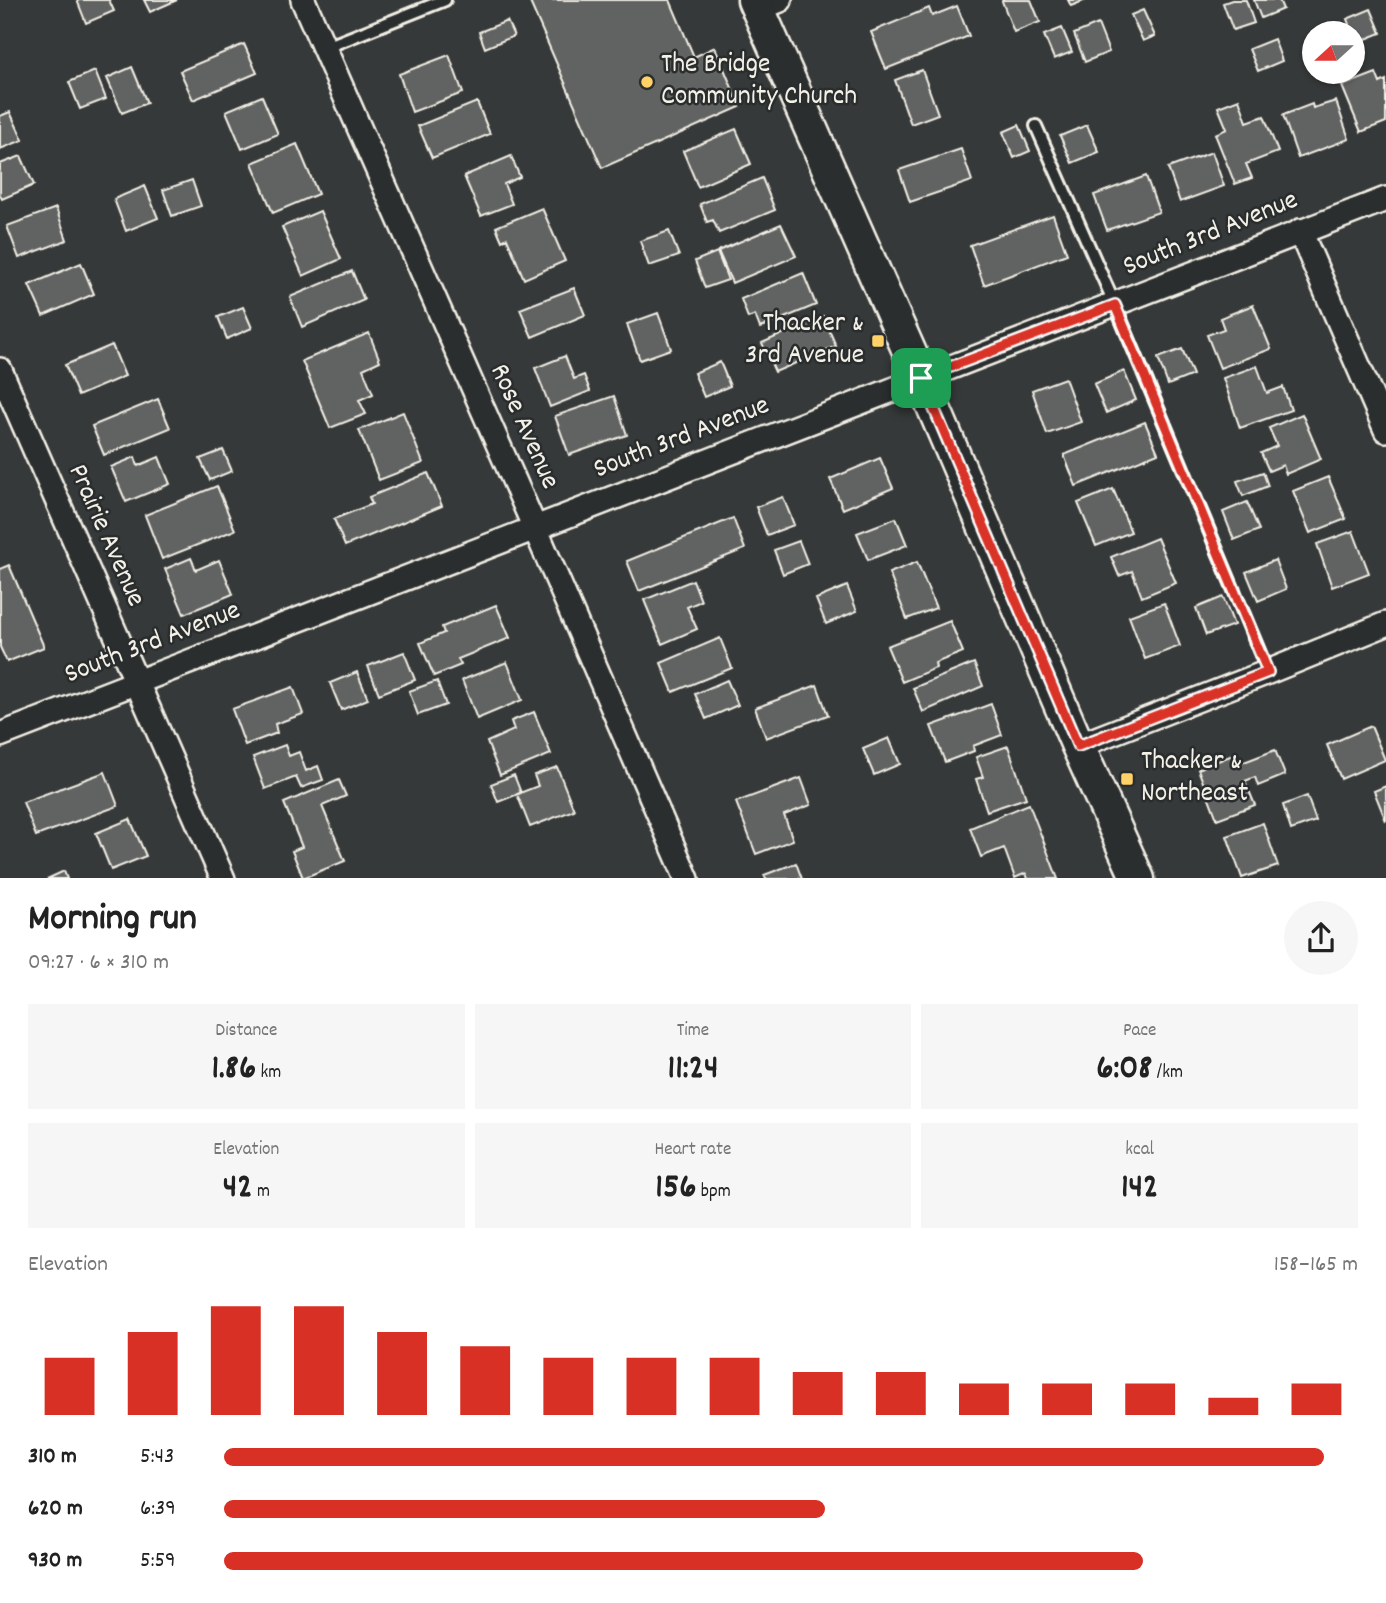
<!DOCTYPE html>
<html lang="en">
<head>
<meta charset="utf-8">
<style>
  :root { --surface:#fff; --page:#f6f6f6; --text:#222; --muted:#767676; --accent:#d93025 }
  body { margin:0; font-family:Dekko,sans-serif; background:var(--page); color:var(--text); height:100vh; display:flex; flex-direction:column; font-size:26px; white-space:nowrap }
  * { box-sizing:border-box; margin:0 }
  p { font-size:23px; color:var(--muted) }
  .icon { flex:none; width:38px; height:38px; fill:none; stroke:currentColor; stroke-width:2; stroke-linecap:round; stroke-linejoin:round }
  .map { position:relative; height:878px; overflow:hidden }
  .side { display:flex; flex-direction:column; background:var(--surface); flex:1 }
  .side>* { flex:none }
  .needle { width:46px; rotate:249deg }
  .controls { position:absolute; left:1302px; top:21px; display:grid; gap:14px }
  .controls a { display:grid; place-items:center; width:63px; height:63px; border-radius:50%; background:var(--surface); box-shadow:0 2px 5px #0004; font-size:35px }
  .pin { position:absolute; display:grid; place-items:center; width:60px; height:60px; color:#fff; margin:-30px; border-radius:14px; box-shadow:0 4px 10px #0006 }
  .round { display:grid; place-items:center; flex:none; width:74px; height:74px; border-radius:37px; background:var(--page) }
  .head { display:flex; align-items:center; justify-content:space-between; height:119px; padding:0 28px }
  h1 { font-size:38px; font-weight:800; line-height:52px }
  .metrics { display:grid; grid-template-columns:repeat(3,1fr); gap:10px; height:119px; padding:7px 28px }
  .metrics div { display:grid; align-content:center; border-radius:0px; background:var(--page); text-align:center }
  .metrics b { font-size:35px; font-weight:800 }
  .metrics small { font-size:19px; font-weight:400 }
  .metrics p { font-size:19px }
  .chart { height:196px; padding:14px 28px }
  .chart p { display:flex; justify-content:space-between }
  .chart svg { width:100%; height:126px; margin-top:7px; stroke:var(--accent); stroke-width:6 }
  ul { padding:0 28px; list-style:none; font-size:23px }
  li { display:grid; grid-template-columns:112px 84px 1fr; align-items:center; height:52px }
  li i { height:18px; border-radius:9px; background:var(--accent) }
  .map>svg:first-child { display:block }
</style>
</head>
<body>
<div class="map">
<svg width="1386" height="879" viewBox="0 0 1386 879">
  <rect width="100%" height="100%" fill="#363939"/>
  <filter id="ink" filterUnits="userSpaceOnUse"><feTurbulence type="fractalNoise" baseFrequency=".0143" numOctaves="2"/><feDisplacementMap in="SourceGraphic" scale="14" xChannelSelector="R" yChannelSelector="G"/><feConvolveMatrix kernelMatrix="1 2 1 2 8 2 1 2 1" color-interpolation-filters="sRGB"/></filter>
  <g filter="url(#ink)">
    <path fill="#616362" stroke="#f4f1e8" stroke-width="2" d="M77 0H109L114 11 86 23Z
      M144 0H177L150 12Z
      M529 0H670L694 57 715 47 740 107 602 168Z
      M1003 0H1031L1040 22 1014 32 1002 1Z
      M1068 0H1086L1071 6Z
      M1232 0H1246L1254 23 1233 30 1223 3Z
      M1254 0H1279L1283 9 1261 18Z
      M957 6 969 36 886 69 871 32 929 8 932 16Z
      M1371 9 1381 33 1356 43 1347 19Z
      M1143 10 1155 36 1143 41 1131 15Z
      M507 21 514 36 485 48 479 32Z
      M1098 24 1109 52 1085 62 1074 34Z
      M1062 28 1072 52 1054 59 1044 35Z
      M1274 39 1282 61 1258 71 1249 49Z
      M244 44 257 73 193 100 180 71Z
      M449 55 463 93 412 112 399 74Z
      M132 67 147 103 122 113 107 78Z
      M922 70 938 114 911 124 895 80Z
      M95 71 106 99 80 109 69 82Z
      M1376 73 1380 83 1386 80V122L1361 132 1342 86Z
      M262 96 278 134 242 149 226 111Z
      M1239 99 1247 122 1264 116 1278 152 1246 164 1252 178 1235 184 1215 134 1227 129 1218 107Z
      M1336 101 1349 139 1298 158 1283 115 1312 104 1313 108Z
      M477 102 490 134 432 158 418 126Z
      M10 112 23 140 0 149V116Z
      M1019 125 1030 151 1014 158 1003 132Z
      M1087 125 1099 152 1072 163 1060 136Z
      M736 129 751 164 698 187 683 151Z
      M297 144 318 194 273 213 252 163Z
      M961 149 972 181 910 202 899 170Z
      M1212 152 1224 186 1180 202 1168 168Z
      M21 156 34 185 2 199 0 195V164Z
      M511 156 520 177 504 184 512 204 481 216 464 176Z
      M1146 176 1159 212 1107 230 1094 195Z
      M762 178 775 210 719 233 713 220 707 222 700 204Z
      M192 180 201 206 172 216 163 190Z
      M145 186 158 218 126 231 114 199Z
      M56 208 67 240 19 258 7 226Z
      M542 208 565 261 524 279 507 238 502 241 496 227Z
      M320 211 341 259 303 276 282 227Z
      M1053 215 1067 254 984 285 970 245Z
      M781 224 796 256 732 283 718 251Z
      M669 231 679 256 649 266 640 241Z
      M717 252 728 280 705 288 695 261Z
      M81 263 94 294 43 316 29 285Z
      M352 271 364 300 302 327 290 297Z
      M803 273 816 305 760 328 755 315 748 318 741 299Z
      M574 288 585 315 532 337 520 309Z
      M1253 305 1271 349 1220 368 1207 335 1224 329 1220 318Z
      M243 307 252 328 227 339 218 317Z
      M658 313 671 349 640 360 627 324Z
      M823 316 836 346 775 372 762 343Z
      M369 333 380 361 363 369 373 394 359 400 366 414 330 428 302 361Z
      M112 345 125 376 78 396 65 365Z
      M1182 349 1193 375 1168 385 1158 358Z
      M565 356 574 379 584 375 590 391 550 407 535 368Z
      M720 362 730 386 704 397 694 373Z
      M1257 366 1267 393 1283 387 1291 410 1240 428 1223 378Z
      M1124 371 1136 400 1106 413 1094 384Z
      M1065 378 1081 422 1047 434 1032 390Z
      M614 396 627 435 569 455 555 416Z
      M158 399 170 428 104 455 92 426Z
      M403 412 423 463 379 480 359 430Z
      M1302 414 1321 459 1286 474 1283 465 1269 471 1261 453 1277 446 1269 428Z
      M1145 422 1158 453 1076 486 1064 455Z
      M223 450 232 471 210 480 200 459Z
      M135 457 138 466 159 457 170 484 126 502 111 467Z
      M880 458 893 488 843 509 830 479Z
      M1263 472 1268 486 1243 496 1237 481Z
      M428 473 442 506 345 546 334 519 372 504 369 497Z
      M1328 477 1346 519 1310 533 1293 491Z
      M217 486 235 530 162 559 145 515Z
      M1113 489 1131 532 1096 546 1078 503Z
      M783 497 794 525 767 535 756 507Z
      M1247 502 1259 530 1234 540 1223 512Z
      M733 518 745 549 639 591 627 561Z
      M896 518 907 545 868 560 857 533Z
      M1353 531 1369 573 1332 587 1317 544Z
      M1157 538 1176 583 1142 597 1132 571 1119 576 1111 557Z
      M799 541 808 564 783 574 774 550Z
      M191 558 196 570 219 560 233 594 184 614 165 569Z
      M1275 560 1286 589 1258 601 1246 572Z
      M917 562 936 608 907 619 889 573Z
      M9 565 44 647 7 662 0 647V569Z
      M693 580 701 601 687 607 697 629 662 644 644 600Z
      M847 586 857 611 826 624 816 599Z
      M1223 597 1234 625 1206 635 1196 608Z
      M1164 603 1180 646 1145 659 1129 616Z
      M496 605 510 638 458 659 461 665 434 676 420 643 444 633 442 627Z
      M950 621 963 652 935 663 936 668 902 682 887 646Z
      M720 638 732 668 673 692 661 663Z
      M404 652 415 680 379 694 368 666Z
      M507 662 522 700 477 719 462 680Z
      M974 663 983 686 923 712 913 688Z
      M357 672 368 699 341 710 330 683Z
      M727 680 738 705 706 719 695 694Z
      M437 681 446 705 418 715 409 691Z
      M817 685 828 715 766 738 755 708Z
      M293 687 303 714 275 724 277 733 245 745 232 709Z
      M991 704 1002 735 973 746 974 751 945 762 931 726Z
      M534 712 551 754 500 775 487 742 514 730 511 721Z
      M1371 726 1385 760 1341 779 1327 745Z
      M889 738 900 764 874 775 863 749Z
      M285 745 289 756 299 752 306 771 318 766 323 780 301 788 296 777 265 789 253 757Z
      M1008 746 1026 798 987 811 976 779 983 777 976 757Z
      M1275 750 1285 775 1258 786 1255 777 1245 781 1255 805 1217 819 1198 769 1235 754 1239 764Z
      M557 767 574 810 530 827 517 794 538 786 534 775Z
      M105 772 118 806 36 836 23 802Z
      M514 775 521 793 498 802 491 784Z
      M801 778 811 805 784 815 793 840 756 854 736 802Z
      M339 780 346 796 322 806 345 861 303 878 292 851 302 847 284 803Z
      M1386 786V821L1374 791Z
      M1307 796 1316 821 1291 830 1283 805Z
      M1029 804 1058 879H1028L1026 873 1015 878 1004 848 981 857 970 828Z
      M130 819 146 856 111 870 96 833Z
      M1263 823 1278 866 1242 878 1227 836Z
      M796 863 802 879H766L764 875Z
      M64 871 67 879H47Z"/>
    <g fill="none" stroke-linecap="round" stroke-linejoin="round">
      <defs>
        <path id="lane" d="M324 48 445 0
          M1036 126 1115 305 1268 672"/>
        <path id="street" d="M303 0 535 528 687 879
          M758 9 780 0
          M1300 231 1386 430
          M0 370 223 879
          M0 735 1386 199
          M1078 746 1268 672 1386 624"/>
        <path id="secondary" d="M754 0 921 378 1078 746 1138 879"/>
      </defs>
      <use href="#lane" stroke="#f4f1e8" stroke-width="16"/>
      <use href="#street" stroke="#f4f1e8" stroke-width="28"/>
      <use href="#secondary" stroke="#f4f1e8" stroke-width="37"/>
      <use href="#lane" stroke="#2a2d2e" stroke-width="10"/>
      <use href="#street" stroke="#2a2d2e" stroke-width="23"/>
      <use href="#secondary" stroke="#2a2d2e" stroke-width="32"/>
    </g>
  </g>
  <g fill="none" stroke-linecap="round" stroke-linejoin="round" filter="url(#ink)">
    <defs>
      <path id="route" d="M1115 305 1268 672 1078 746 921 378Z"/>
    </defs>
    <use href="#route" stroke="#fff" stroke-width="14"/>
    <use href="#route" stroke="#d93025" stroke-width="9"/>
  </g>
  <g fill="#ffd166" stroke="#2a2d2e" stroke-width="2.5">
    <circle cx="647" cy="82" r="7"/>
    <rect x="871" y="334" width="14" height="14" rx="3.5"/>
    <rect x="1120" y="772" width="14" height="14" rx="3.5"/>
  </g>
  <g text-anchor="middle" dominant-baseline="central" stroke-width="5" stroke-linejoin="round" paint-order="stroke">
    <g font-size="28" fill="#f4f1e8" stroke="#2a2d2e" text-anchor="start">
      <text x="661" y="66">The Bridge<tspan x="661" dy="32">Community Church</tspan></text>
      <text x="864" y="325" text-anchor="end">Thacker &amp;<tspan x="864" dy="32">3rd Avenue</tspan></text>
      <text x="1141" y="763">Thacker &amp;<tspan x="1141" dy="32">Northeast</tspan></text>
    </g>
    <g font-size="28" fill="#f4f1e8" stroke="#2a2d2e">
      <text transform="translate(1211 235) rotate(-22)">South 3rd Avenue</text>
      <text transform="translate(523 427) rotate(66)">Rose Avenue</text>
      <text transform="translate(682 439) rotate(-21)">South 3rd Avenue</text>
      <text transform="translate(105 536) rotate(66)">Prairie Avenue</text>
      <text transform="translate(153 644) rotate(-21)">South 3rd Avenue</text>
    </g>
  </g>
</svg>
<div class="controls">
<a><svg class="needle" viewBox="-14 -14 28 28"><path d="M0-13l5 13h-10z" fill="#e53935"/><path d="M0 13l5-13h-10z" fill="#767676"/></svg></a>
</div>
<div class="pin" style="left:921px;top:378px;background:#1e9e55"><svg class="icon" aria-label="arrive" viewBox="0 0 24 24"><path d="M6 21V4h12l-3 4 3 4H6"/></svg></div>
</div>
<section class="side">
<div class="head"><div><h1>Morning run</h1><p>09:27 · 6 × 310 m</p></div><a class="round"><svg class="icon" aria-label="share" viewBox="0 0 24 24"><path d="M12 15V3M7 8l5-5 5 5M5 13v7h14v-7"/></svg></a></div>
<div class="metrics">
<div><p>Distance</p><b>1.86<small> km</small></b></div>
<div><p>Time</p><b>11:24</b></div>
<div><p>Pace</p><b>6:08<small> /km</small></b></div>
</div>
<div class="metrics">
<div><p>Elevation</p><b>42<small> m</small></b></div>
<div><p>Heart rate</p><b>156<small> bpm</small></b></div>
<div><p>kcal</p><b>142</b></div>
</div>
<div class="chart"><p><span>Elevation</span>158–165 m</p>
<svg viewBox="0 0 160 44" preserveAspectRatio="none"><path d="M5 44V24M15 44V15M25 44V6M35 44V6M45 44V15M55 44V20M65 44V24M75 44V24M85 44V24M95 44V29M105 44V29M115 44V33M125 44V33M135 44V33M145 44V38M155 44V33"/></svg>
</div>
<ul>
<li><b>310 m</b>5:43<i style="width:97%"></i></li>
<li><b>620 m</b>6:39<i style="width:53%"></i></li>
<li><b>930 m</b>5:59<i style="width:81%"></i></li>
</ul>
</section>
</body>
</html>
